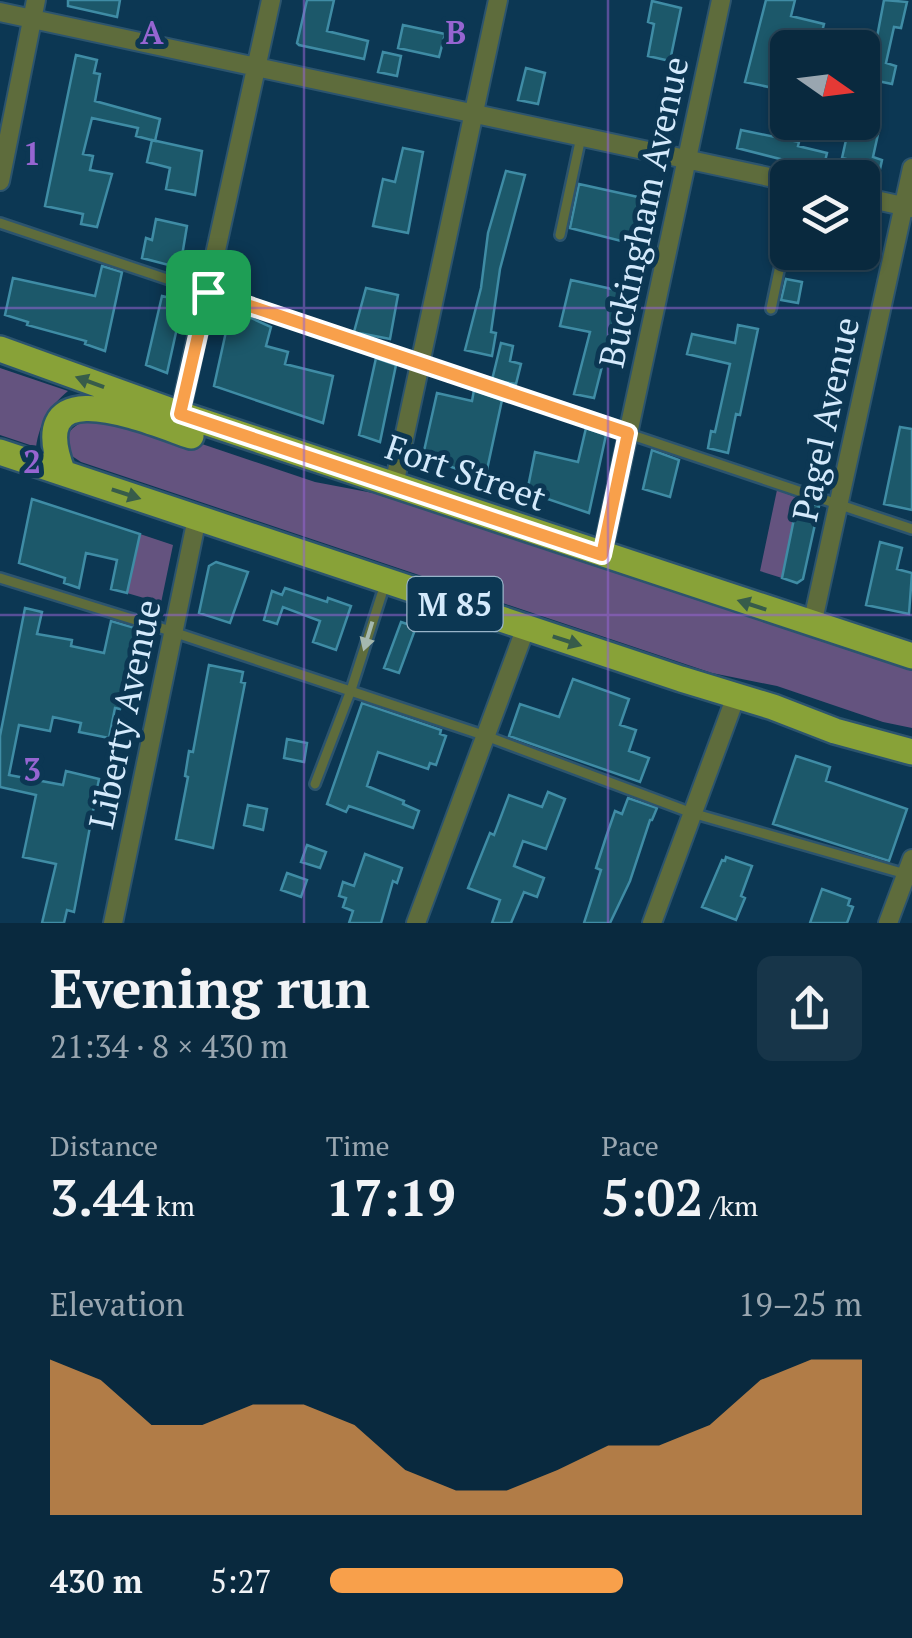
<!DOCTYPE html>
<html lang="en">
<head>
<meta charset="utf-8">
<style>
  :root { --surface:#09293e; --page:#173549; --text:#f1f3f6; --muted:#99a6b0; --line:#294558; --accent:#f8a04b }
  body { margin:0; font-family:"PT Serif",serif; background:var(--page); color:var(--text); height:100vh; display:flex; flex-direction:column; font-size:38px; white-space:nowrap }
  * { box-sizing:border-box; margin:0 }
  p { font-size:32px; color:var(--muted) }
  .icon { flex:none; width:55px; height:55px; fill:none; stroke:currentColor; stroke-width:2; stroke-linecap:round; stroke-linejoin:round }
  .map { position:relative; height:923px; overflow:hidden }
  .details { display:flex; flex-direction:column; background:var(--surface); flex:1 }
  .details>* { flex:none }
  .needle { width:65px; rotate:104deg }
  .fabs { position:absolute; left:770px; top:30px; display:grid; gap:20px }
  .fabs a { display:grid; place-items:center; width:110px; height:110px; border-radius:15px; background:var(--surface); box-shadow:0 2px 8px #0004,0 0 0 2px var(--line); font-size:50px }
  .pin { position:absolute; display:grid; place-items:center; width:85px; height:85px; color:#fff; margin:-42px; border-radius:20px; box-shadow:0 5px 15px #0006 }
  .round { display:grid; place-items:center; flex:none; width:105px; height:105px; border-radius:15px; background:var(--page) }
  .head { display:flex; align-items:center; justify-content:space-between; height:170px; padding:0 50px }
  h1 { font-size:55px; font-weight:700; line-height:75px }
  .figures { display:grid; grid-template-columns:repeat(3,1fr); gap:15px; height:170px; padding:10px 50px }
  .figures div { display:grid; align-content:center }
  .figures b { font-size:50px; font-weight:700 }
  .figures small { font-size:28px; font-weight:400 }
  .figures p { font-size:28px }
  .chart { height:280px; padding:20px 50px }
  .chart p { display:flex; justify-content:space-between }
  .chart svg { width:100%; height:180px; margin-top:10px; fill:var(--accent); opacity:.7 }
  ul { padding:0 50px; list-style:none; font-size:32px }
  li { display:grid; grid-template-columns:160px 120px 1fr; align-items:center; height:75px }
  li i { height:25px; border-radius:12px; background:var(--accent) }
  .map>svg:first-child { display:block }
</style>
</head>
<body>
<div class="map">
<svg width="912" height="923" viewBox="0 0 912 923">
  <rect width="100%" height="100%" fill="#0c3753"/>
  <path fill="#64537f" d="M0 368 68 391C49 407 40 422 36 447L0 435Z
    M122 417 315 482 373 493 912 671V728L883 722 777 686 712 673 81 462 72 456 66 438C76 416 101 419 122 417Z
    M777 490 798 498 782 578 760 571Z
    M140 534 173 545 161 603 127 593Z"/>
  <path fill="#1c586a" stroke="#3f8ca5" stroke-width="2.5" d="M68 0H120L117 17 68 6Z
    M307 0H334L327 31 368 41 364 59 299 45 297 43Z
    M766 0H795L791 16 824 24 818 48H787L778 89 745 82Z
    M884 0 907 2 901 28 894 27 886 63 896 66 892 84 868 79 869 75 863 74 871 36 877 37Z
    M652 1 681 8 670 61 648 56 654 24 648 22Z
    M403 25 445 34 439 57 398 48Z
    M383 52 401 56 397 76 378 72Z
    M76 55 97 60 94 73 100 74 95 101 160 119 155 141 136 136 138 128 92 118 83 154 93 156 90 170 112 174 97 227 81 224 83 214 45 206Z
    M526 68 545 73 538 104 518 100Z
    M850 122 880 125 873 157 882 160 879 174 874 173 872 181 850 176 854 161 842 158Z
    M741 130 799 142 798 146 827 153 823 170 737 148Z
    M152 140 202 151 195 195 166 189 170 168 147 162Z
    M403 148 423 152 408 233 373 226 383 179 395 182Z
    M506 171 525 175 500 269 491 332 496 333 492 356 465 350 481 288 488 233Z
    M579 184 647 199 637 245 570 228Z
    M156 219 187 226 180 268 142 258 146 238 152 240Z
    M102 266 122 272 105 351 85 344 86 341 27 325 28 322 5 315 13 278 95 296Z
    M786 279 802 282 798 303 781 300Z
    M571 280 621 291 594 398 574 394 590 332 560 326Z
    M366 288 398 295 390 339 354 332Z
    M162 296 183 301 167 373 146 365Z
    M231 309 271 327 266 346 288 352 285 364 333 376 323 423 214 386Z
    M738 325 758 329 740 415 736 414 728 453 708 448 711 431 715 432 730 364 687 354 692 334 735 343Z
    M501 343 513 346 510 361 521 364 516 384 492 380Z
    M376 358 396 365 380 442 359 435Z
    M474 390 502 400 485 479 429 459 424 451 437 393 472 401Z
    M900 427 912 429V510L884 504Z
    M586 428 606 435 589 513 527 492 535 452 578 462Z
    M652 450 679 460 670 497 643 489Z
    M32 499 140 534 127 593 111 589 117 560 86 553 79 588 64 583 65 578 19 563Z
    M798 499 819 506 803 579 797 583 782 578Z
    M880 542 902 548 897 569 912 573 909 614 866 605Z
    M216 562 248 572 230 623 199 613 209 566Z
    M285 588 327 602 328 598 351 606 336 650 313 642 320 621 283 607 277 624 264 620 272 591 282 595Z
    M25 608 42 612 37 634 72 640 71 646 104 653 111 621 135 628 120 709 115 708 109 738 79 732 81 723 53 717 50 731 19 725 9 775 63 785 66 771 99 779 74 912 67 910 64 923H42L56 864 23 857 36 795 0 787V736Z
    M401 622 416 627 399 673 384 668Z
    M209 665 243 672 241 682 245 683 213 848 176 839 188 777 185 776 189 751 193 752Z
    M573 679 629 699 620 725 636 730 629 751 649 758 640 782 509 736 520 704 559 717Z
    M362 703 441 730 440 734 446 736 436 765 430 763 428 769 378 752 367 786 404 801 403 804 419 811 413 828 349 806 346 812 327 804Z
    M287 739 307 743 304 762 284 758Z
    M796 756 830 767 826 781 907 809 889 861 773 824Z
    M548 792 565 799 546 849 523 841 514 866 544 878 537 897 524 892 511 923H492L500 900 468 888 490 833 494 835 509 795 542 807Z
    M628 798 657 808 652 820H650L630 881 610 923H584L601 870 596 868 606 837 615 811 622 814Z
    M248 805 267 809 263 830 244 825Z
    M307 845 326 852 320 868 301 862Z
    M365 854 402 868 397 883 393 881 381 923H349L353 911 343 907 346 898 339 896 343 882 354 886Z
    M726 857 752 866 741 896 745 898 736 920 702 907 722 860 725 861Z
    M287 873 307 880 301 897 281 890Z
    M822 889 850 899 848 905 853 907 847 923H810Z"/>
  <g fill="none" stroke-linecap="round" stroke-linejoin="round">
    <defs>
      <path id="service" d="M0 223 912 529
        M560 235 581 137
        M771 309 788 227
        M0 578 155 626 486 736 692 813 909 875
        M315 784 351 690 385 584"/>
      <path id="minor" d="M0 12 788 181
        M0 181 36 0
        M862 197 912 208
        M180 414 271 0
        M394 485 498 0
        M602 555 721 0
        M812 625 912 168
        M113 923 197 518
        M416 923 526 627
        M652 923 736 696
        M888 923 912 859"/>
      <path id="primary" d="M0 349 180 414 912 656
        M0 452 681 679 773 707 835 731 912 752
        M63 473C22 367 144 420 191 436"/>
    </defs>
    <use href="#service" stroke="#2c546e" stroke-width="14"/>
    <use href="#minor" stroke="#2c546e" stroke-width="22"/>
    <use href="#primary" stroke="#2c546e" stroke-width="30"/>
    <use href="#service" stroke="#5e6c3c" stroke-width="9"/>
    <use href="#minor" stroke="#5e6c3c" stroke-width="18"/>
    <use href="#primary" stroke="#88a238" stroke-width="25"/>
  </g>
  <defs><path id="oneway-solid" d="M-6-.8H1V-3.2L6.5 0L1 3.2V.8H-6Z" transform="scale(2.5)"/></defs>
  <g fill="#375c4a">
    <use href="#oneway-solid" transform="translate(90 382) rotate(-160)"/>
    <use href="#oneway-solid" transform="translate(126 494) rotate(18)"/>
    <use href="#oneway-solid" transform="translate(752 605) rotate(-162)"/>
    <use href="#oneway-solid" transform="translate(567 641) rotate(18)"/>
  </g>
  <use fill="#a5b8af" href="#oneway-solid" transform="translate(368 636) rotate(107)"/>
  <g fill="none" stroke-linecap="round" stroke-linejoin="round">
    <defs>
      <path id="route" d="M208 292 628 433 602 555 180 414Z"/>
    </defs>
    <use href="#route" stroke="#fff" stroke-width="20"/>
    <use href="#route" stroke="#f8a04b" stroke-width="12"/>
  </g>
  <path fill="none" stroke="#9665d1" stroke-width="2.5" stroke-opacity="0.55" d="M304 0V923M608 0V923M0 308H912M0 615H912"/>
  <g text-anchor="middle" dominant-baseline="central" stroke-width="10" stroke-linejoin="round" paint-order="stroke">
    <rect fill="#0c3753" stroke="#98b4c9" stroke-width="2.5" x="407.5" y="577" width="95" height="54" rx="8"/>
    <g font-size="32" font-weight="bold" fill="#d4eafc">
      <text x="455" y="604">M 85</text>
    </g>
    <g font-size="35" fill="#d4eafc" stroke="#0c3753">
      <text transform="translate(643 212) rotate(-78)">Buckingham Avenue</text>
      <text transform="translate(825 419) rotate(-78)">Pagel Avenue</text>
      <text transform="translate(466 472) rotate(19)">Fort Street</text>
      <text transform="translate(124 714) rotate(-78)">Liberty Avenue</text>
    </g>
  </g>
  <g font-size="32" text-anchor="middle" font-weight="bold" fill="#9665d1" stroke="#0c3753" stroke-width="10" stroke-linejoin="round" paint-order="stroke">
    <text x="152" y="44">A</text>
    <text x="456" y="44">B</text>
    <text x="32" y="165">1</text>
    <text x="32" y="473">2</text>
    <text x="32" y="781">3</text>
  </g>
</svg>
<div class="fabs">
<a><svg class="needle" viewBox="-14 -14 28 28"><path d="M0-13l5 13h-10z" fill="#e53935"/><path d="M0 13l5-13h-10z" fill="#99a6b0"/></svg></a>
<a><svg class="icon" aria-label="layers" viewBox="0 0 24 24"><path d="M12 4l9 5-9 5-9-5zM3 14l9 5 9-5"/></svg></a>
</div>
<div class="pin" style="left:208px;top:292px;background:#1e9e55"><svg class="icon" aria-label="arrive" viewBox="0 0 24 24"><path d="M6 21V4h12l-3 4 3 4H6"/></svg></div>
</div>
<section class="details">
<div class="head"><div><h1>Evening run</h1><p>21:34 · 8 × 430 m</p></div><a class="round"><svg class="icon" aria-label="share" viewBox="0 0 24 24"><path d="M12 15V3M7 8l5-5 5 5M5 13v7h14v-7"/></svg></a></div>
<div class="figures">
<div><p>Distance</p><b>3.44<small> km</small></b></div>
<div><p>Time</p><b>17:19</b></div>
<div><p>Pace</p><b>5:02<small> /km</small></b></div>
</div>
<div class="chart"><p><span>Elevation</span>19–25 m</p>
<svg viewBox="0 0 160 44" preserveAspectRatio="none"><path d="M0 44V6L10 11L20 22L30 22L40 17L50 17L60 22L70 33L80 38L90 38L100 33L110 27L120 27L130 22L140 11L150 6L160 6V44z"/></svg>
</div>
<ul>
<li><b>430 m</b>5:27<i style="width:55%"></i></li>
</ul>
</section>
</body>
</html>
